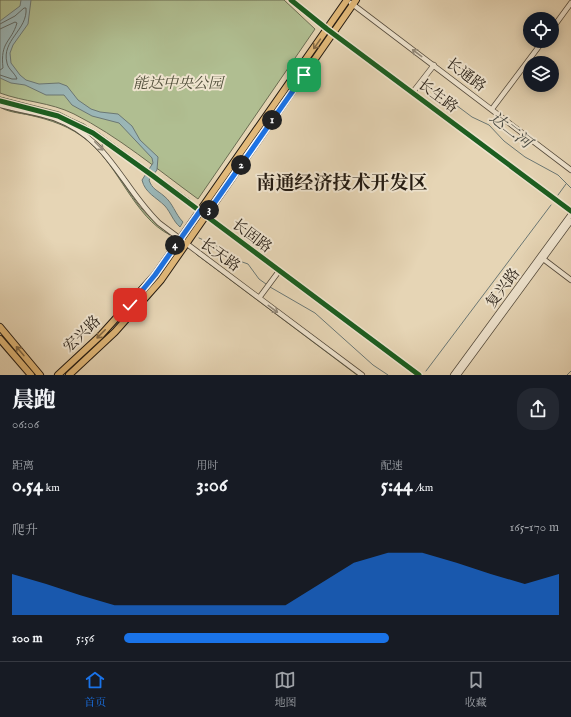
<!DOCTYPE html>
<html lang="zh">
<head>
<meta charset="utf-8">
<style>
  :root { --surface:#171b24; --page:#242831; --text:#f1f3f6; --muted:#9ea1a6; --line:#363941; --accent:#1a73e8 }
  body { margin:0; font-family:"IM FELL English","Noto Serif SC",serif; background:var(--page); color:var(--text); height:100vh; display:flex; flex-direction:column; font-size:15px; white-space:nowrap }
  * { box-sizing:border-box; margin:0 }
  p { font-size:13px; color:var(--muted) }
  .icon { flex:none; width:22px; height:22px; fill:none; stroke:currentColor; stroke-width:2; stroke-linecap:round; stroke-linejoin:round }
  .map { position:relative; height:375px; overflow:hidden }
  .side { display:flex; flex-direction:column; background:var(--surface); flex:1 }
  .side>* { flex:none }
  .buttons { position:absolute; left:523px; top:12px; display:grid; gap:8px }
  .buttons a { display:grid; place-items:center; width:36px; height:36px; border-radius:50%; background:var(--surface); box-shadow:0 2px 10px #0003; font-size:20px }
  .pin { position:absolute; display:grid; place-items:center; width:34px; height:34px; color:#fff; margin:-17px; border-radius:8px; box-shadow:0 2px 6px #0006 }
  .km { position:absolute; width:20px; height:20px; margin:-10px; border-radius:50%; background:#222; color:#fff; font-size:11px; line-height:20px; text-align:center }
  .round { display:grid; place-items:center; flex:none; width:42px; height:42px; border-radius:16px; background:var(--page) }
  .headline { display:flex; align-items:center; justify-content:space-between; height:68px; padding:0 12px }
  h1 { font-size:22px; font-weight:800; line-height:30px }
  .figures { display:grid; grid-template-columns:repeat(3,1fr); gap:6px; height:68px; padding:4px 12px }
  .figures div { display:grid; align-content:center }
  .figures b { font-size:20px; font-weight:800 }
  .figures small { font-size:11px; font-weight:400 }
  .figures p { font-size:11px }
  .chart { height:112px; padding:8px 12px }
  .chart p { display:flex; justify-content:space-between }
  .chart svg { width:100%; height:72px; margin-top:4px; fill:var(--accent); opacity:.7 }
  ul { padding:0 12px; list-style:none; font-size:13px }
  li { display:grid; grid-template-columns:64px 48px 1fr; align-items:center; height:30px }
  li i { height:10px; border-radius:5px; background:var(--accent) }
  .dock { display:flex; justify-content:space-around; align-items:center; height:56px; border-top:1px solid var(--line); background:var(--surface); font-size:11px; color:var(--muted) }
  .dock a { display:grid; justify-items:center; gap:2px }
  .dock .current { color:var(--accent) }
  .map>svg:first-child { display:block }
</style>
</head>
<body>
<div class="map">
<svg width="571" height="375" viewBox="0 0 571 375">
  <rect width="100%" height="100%" fill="#e6d5b5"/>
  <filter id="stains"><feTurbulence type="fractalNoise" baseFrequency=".005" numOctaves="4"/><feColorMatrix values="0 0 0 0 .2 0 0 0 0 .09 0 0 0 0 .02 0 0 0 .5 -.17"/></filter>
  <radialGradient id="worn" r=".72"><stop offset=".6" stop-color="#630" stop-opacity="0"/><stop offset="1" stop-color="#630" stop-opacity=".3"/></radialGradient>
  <path fill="#b0be91" stroke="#6a6c52" d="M0 0H284L315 29 198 199C158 170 118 136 74 114 50 102 24 102 0 93Z
    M0 97 59 112 98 132 191 200 84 124 59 113Z
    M0 107C22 116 47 115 68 127 100 144 116 174 137 203 146 215 158 225 170 235 134 217 119 166 88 141 70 126 51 120 29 115 20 113 7 112 0 107Z
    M196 254 359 375H357Z"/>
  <path fill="#9ab6b7" stroke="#6b7875" d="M21 0H31L28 24 13 45 10 53 11 63 20 75 26 80 39 84 59 83 67 86 78 100 91 109 100 112 118 114 132 126 140 140 158 157 157 170 149 180C152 189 157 190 164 196 173 203 175 214 183 222L180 227C173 221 171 213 165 206 156 197 145 193 142 180L153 163 152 158 119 123 92 116 72 105 64 95H46L25 85 11 83 0 78V21L20 6Z"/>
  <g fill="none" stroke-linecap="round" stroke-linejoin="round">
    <path stroke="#5f6864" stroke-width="1" d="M0 24 15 16 24 8H26C28 30 1 40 7 63 8 69 15 73 17 79H12L0 75
      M0 29 15 22 17 23C11 43 0 41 3 68L0 70"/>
    <path stroke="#6b7875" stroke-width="1" d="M436 90 472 117 489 125 504 141 525 157 558 175 571 188
      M558 195 566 184
      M199 238 217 246 231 258 248 264 259 279 266 284
      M270 287 315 313 373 365 388 375
      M426 371 551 205
      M567 375 571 371"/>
    <defs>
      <path id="minor" d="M291 0 327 29 571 211
        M351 3 571 170
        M552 29 571 3
        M413 92 434 65
        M0 101 58 116 93 133 153 176 419 375
        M0 105C18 110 37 112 54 118 109 138 121 186 159 223L362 375
        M492 109 543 41
        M542 258 571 280
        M259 298 279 271
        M453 375 571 214
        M458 375 571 221"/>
      <path id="major" d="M0 327 40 375
        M0 339 31 375
        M58 375 100 336 155 275 347 0
        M69 375 115 332 161 280 356 0"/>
    </defs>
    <use href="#minor" stroke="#544a3b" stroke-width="6"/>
    <use href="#major" stroke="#241b12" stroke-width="8"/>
    <use href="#minor" stroke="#efe4cf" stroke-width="4.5"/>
    <use href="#major" stroke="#e3ba7a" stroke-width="6"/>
    <defs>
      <path id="cycleway" d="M291 0 327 29 571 211
        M0 101 58 116 93 133 153 176 419 375"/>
    </defs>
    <use href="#cycleway" stroke="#efe4cf" stroke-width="8"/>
    <use href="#cycleway" stroke="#1b5e20" stroke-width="5"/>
  </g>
  <defs><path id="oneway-shaft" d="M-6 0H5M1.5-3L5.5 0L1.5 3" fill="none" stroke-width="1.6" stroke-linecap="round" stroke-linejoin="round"/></defs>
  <g stroke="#846a46">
    <use href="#oneway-shaft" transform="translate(317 44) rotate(125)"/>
    <use href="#oneway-shaft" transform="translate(101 334) rotate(135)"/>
    <use href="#oneway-shaft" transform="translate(20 351) rotate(-130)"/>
  </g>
  <g stroke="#948a7a">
    <use href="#oneway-shaft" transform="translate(417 53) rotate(-143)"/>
    <use href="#oneway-shaft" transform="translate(99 146) rotate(45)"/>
    <use href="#oneway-shaft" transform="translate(273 309) rotate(37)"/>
  </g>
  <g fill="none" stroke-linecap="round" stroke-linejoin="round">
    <defs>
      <path id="route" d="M130 305 155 275 200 211 206 215 304 75"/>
    </defs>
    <use href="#route" stroke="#fff" stroke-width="8"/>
    <use href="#route" stroke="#1a73e8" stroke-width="5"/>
  </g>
  <g text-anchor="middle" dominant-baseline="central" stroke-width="4" stroke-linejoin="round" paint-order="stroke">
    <g font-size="15" fill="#241b12" stroke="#efe4cf">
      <text transform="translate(466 75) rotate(37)">长通路</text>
      <text transform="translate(438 96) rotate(37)">长生路</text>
      <text transform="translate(252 236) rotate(37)">长固路</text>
      <text transform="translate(220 255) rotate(36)">长天路</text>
      <text transform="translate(503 288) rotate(-53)">复兴路</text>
      <text transform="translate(82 334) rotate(-44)">宏兴路</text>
    </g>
    <g font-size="15" font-style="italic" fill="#4e4c38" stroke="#efe4cf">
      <text x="178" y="83">能达中央公园</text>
    </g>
    <g font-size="16" font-style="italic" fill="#474a44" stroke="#efe4cf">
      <text transform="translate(510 131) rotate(38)">达二河</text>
    </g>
    <g font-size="19" font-weight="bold" fill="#241b12" stroke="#efe4cf">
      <text x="342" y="184">南通经济技术开发区</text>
    </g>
  </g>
  <rect width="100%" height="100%" filter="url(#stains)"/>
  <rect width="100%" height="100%" fill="url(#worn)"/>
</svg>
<div class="buttons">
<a><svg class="icon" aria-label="locate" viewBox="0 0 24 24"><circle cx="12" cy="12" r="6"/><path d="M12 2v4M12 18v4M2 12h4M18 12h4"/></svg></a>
<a><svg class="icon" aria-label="layers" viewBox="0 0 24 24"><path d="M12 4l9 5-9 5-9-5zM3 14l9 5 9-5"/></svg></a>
</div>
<div class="pin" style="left:304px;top:75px;background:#1e9e55"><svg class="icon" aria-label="arrive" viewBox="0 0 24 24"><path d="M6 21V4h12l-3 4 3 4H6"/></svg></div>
<div class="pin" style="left:130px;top:305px;background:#d93025"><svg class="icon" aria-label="check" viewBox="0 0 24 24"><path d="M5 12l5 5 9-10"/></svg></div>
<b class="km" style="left:272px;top:120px">1</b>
<b class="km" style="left:241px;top:165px">2</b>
<b class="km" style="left:209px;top:210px">3</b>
<b class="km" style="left:175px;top:245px">4</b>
</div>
<section class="side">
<div class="headline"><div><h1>晨跑</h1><p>06:06</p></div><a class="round"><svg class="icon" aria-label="share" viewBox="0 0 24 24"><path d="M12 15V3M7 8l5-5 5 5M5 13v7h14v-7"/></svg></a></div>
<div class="figures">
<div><p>距离</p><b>0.54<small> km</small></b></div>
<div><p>用时</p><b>3:06</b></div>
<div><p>配速</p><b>5:44<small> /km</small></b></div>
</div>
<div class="chart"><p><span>爬升</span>165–170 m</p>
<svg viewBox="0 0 160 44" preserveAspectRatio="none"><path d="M0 44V19L10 25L20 32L30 38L40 38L50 38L60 38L70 38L80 38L90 25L100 12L110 6L120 6L130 12L140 19L150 25L160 19V44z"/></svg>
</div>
<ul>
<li><b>100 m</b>5:56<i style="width:61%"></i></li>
</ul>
</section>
<nav class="dock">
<a class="current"><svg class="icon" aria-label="home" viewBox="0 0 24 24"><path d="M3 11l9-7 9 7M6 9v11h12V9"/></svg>首页</a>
<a><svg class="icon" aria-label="map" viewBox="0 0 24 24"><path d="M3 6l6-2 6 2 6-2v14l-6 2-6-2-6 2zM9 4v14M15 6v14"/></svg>地图</a>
<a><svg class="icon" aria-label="saved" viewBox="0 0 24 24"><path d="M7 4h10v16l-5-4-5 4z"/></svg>收藏</a>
</nav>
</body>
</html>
